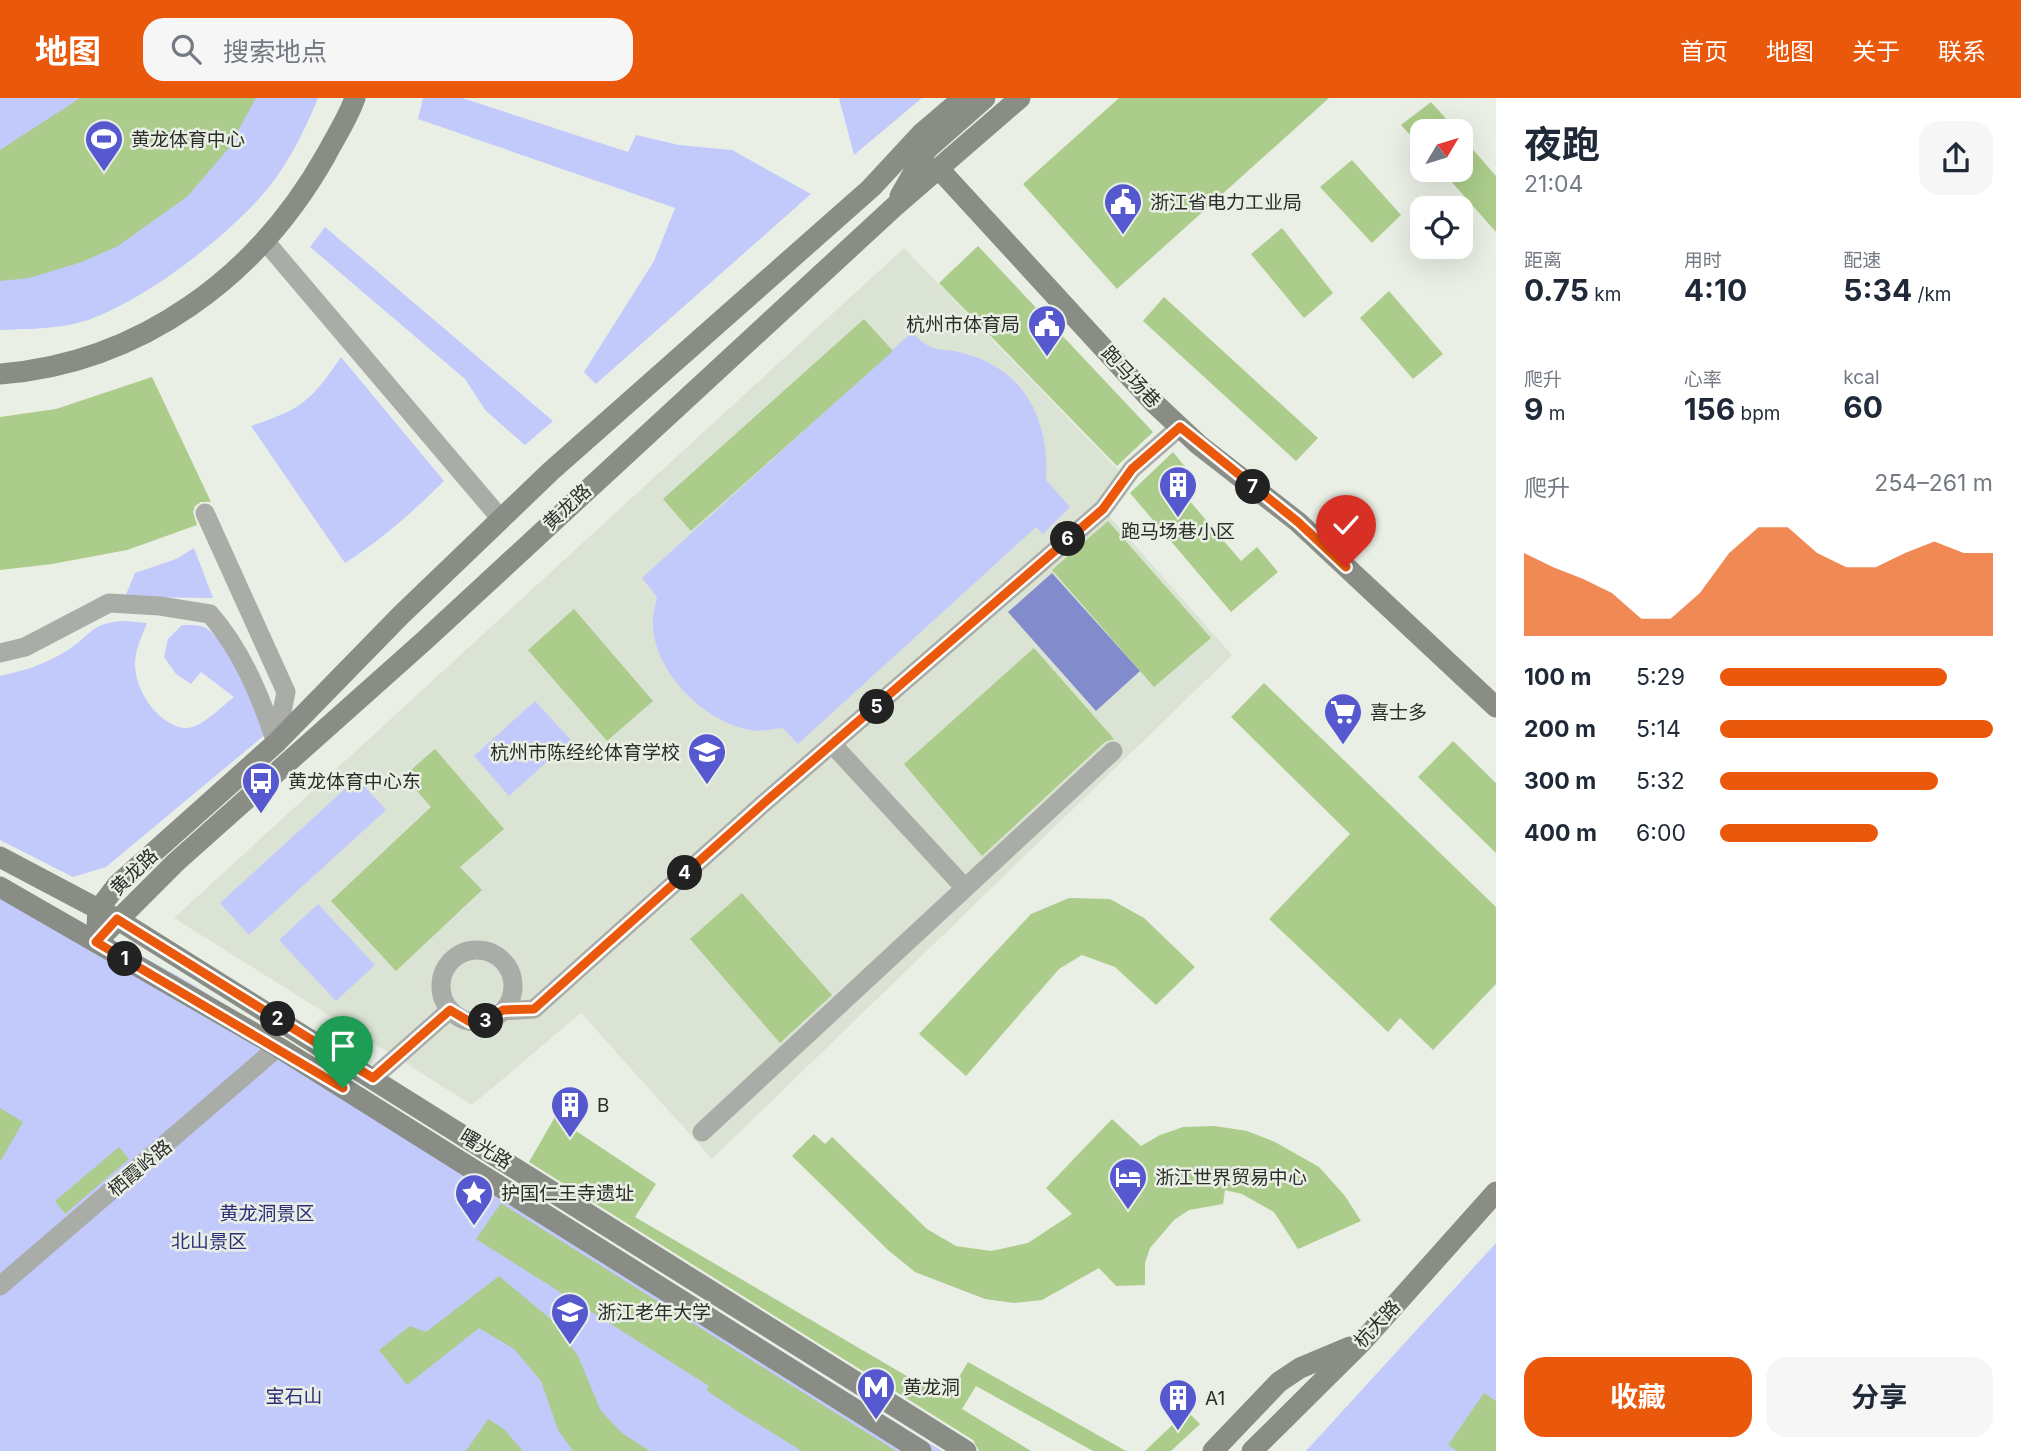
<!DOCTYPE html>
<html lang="zh">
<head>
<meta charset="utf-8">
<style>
  :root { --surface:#fff; --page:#f6f6f7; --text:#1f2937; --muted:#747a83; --accent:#ea580c }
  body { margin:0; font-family:Inter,"Noto Sans SC",sans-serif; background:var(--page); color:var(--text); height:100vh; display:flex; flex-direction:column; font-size:26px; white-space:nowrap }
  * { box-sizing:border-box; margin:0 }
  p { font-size:23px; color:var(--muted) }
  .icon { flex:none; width:38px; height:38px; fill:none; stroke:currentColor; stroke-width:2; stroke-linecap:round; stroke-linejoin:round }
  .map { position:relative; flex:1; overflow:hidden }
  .details { display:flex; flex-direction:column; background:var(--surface); width:525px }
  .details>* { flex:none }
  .needle { width:46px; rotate:52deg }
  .fabs { position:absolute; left:1410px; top:21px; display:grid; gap:14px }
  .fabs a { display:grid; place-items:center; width:63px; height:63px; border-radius:14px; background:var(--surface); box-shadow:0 7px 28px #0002; font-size:35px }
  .pin { position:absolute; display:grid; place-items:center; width:60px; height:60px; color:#fff; margin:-72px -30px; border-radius:50% 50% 50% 0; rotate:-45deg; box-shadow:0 0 7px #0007 }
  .pin .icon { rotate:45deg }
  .km { position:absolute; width:35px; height:35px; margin:-18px; border-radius:50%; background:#222; color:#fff; font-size:19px; line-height:35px; text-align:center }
  .round { display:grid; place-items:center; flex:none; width:74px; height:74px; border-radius:21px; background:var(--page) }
  .headline { display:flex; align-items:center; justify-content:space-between; height:119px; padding:0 28px }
  h1 { font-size:38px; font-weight:700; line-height:52px }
  .figures { display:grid; grid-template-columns:repeat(3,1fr); gap:10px; height:119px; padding:7px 28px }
  .figures div { display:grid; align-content:center }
  .figures b { font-size:30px; font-weight:700 }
  .figures small { font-size:19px; font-weight:400 }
  .figures p { font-size:19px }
  .chart { height:196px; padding:14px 28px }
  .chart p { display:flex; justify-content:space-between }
  .chart svg { width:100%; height:126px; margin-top:7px; fill:var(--accent); opacity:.7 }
  .action { display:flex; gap:14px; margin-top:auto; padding:14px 28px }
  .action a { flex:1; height:80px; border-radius:21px; background:var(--accent); color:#fff; font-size:28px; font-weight:700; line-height:80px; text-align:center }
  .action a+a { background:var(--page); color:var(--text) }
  ul { padding:0 28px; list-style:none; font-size:23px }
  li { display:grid; grid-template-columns:112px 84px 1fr; align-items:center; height:52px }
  li i { height:18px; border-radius:9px; background:var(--accent) }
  header { display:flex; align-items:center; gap:42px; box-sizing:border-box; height:98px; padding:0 35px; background:var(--accent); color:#fff }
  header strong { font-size:33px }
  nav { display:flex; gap:38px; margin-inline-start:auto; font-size:24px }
  .search { width:490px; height:63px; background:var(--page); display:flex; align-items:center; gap:18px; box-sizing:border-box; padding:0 24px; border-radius:21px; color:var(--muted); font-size:26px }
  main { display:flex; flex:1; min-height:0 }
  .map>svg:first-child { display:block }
</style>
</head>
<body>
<header>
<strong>地图</strong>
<div class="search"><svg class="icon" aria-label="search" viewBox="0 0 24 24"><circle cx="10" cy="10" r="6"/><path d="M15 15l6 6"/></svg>搜索地点</div>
<nav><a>首页</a><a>地图</a><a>关于</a><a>联系</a></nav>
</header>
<main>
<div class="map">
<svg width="1496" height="1353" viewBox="0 0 1496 1353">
  <rect width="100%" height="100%" fill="#eaefe5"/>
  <path fill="#dbe4d4" d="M904 150 1124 378 1103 411 1232 557 712 1061 581 915 472 1007 174 820Z"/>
  <path fill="#c2cafb" d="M0 0H318C306 30 289 64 269 89 231 137 130 216 69 227 47 231 23 231 0 232Z
    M423 0H462L628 54 636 37 679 47 732 52 811 96 596 286 584 274 654 163 675 110 418 21Z
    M839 0H922L854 57Z
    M325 129 553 323 525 347 486 313 465 281 310 149Z
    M912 234C936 259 937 247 966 256 1025 272 1050 323 1046 382L1070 409 1043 436 1036 429 798 646 783 630C773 631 761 634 751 632 703 624 650 571 653 520 653 513 656 506 657 499L642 480Z
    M341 259 444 383C413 414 382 441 345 465L251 328C302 311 311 303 341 259Z
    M194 450 213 500 125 499 135 475 176 461Z
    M125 523 147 525C142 538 135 552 135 566 135 592 157 626 184 630 200 632 222 608 234 599L201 574 191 586 176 576 164 559 168 541 182 527C192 527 201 526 209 532 229 547 255 611 267 635L106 769 73 779 0 742V578C22 573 43 567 63 555 91 539 89 524 125 523Z
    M535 603 571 642 509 698 474 658Z
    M357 680 386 712 249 837 220 805Z
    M0 778 190 885 942 1353H0Z
    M318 806 375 867 336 903 279 842Z
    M1496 1145V1353H1306Z"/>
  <path fill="#828bcb" d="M1052 475 1140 573 1096 613 1008 514Z"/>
  <path fill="#abcc8a" d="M80 0H256L228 51 188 98 118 148 82 164 29 180 0 183V52Z
    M1119 0H1329L1117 191 1023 86Z
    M1431 4 1457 33H1423V51L1401 27Z
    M1461 38 1496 78V134L1441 72H1461Z
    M1352 62 1401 117 1372 145 1320 89Z
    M1282 130 1333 195 1304 220 1251 156Z
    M978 148 1153 334 1117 368 939 185Z
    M1389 193 1443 256 1413 281 1360 220Z
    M1164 199 1318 340 1296 363 1143 223Z
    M864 221 893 253 691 433 663 401Z
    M152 279 211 404H201L195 408 193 414 197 427 127 452 52 466 0 472V319L56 311Z
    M1173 354 1190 375 1176 387 1241 463 1257 449 1278 474 1231 514 1130 395Z
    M1108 423 1211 540 1154 589 1052 472Z
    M574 511 653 603 607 643 528 552Z
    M1034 550 1114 641 1105 644 982 758 904 666Z
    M1264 585 1496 809V886L1433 952 1400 920 1388 934 1269 821 1350 736 1231 619Z
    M1453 643 1496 685V755L1418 679Z
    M435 651 504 731 460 769 482 792 396 873 331 803 431 709 404 678Z
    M742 795 832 897 780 945 690 841Z
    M1069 800 1110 801 1144 820 1195 869 1156 907 1115 869 1082 857 1059 871 966 978 919 936 1031 816Z
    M0 1010 23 1024 0 1064Z
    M555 1019 656 1086 635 1119 946 1301 968 1264 1126 1353H1093L976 1288 962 1311 1031 1353H979L973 1342 529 1064Z
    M1112 1021 1141 1048 1160 1037 1183 1029 1215 1028 1247 1033 1275 1044 1319 1069 1345 1098 1361 1123 1298 1151 1274 1114 1242 1096 1225 1092 1223 1106 1189 1112 1174 1122 1150 1150 1145 1165V1187L1116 1188 1099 1170 1042 1202 1014 1205 985 1201 915 1174 888 1152 792 1058 814 1036 825 1046 832 1039 927 1131 956 1148 991 1153 1028 1145 1072 1116 1046 1090Z
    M119 1049 129 1061 65 1116 55 1103Z
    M501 1105 896 1353H802L740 1315 706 1292 709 1288 476 1141Z
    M499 1178 553 1223 578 1258 601 1313 622 1335 650 1353H573L558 1332 541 1283 514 1251 479 1230 407 1287 379 1252 410 1228 426 1234Z
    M1484 1295 1496 1303V1353H1457L1448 1347Z
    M1187 1313 1200 1326 1171 1353H1145Z
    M488 1321 504 1331 523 1353H466Z"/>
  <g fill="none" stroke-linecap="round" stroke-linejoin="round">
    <path stroke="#aaaca8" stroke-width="19" d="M265 143 501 421
      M205 415 286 594 276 644
      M0 555 25 549 109 505 160 508 210 516C242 553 261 599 276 645
      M833 647 964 789
      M441 888a36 36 0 1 1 72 0a36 36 0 1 1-72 0Z
      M503 913 534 911 764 705 1103 411 1132 371 1180 329
      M373 980 450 912
      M702 1034 1113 653
      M0 1188 278 949"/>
    <path stroke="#898d86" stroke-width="21" d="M939 71 1152 303 1199 347 1298 424 1496 609
      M900 98 927 51 985 0
      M0 276C141 265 258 178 326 57 336 38 348 20 355 0
      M0 759 117 821 966 1353
      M0 789 278 949 921 1353
      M96 844 176 764 424 543 894 109 1020 0
      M96 844 98 812 117 787 276 645 401 517 551 373 871 90 922 35 963 0
      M1213 1353 1279 1284 1300 1270 1350 1249
      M1252 1353 1362 1244 1496 1094"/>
  </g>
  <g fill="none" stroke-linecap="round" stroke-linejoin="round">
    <defs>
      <path id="route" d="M343 990 96 844 117 821 373 980 450 912 470 924H483L503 912 534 911 764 705 1103 411 1132 371 1180 329 1298 424 1346 469"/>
    </defs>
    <use href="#route" stroke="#fff" stroke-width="14"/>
    <use href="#route" stroke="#ea580c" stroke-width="9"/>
  </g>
  <defs>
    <symbol id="stadium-pin" viewBox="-11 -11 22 30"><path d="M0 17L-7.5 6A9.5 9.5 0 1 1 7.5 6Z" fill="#5658cf" stroke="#eaefe5"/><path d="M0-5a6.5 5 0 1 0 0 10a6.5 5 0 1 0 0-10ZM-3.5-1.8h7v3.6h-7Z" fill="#fff"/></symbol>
    <symbol id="civic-pin" viewBox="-11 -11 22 30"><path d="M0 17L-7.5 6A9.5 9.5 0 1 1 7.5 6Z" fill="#5658cf" stroke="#eaefe5"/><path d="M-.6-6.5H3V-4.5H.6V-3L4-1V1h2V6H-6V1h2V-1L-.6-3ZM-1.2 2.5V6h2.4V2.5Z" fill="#fff"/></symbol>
    <symbol id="building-pin" viewBox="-11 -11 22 30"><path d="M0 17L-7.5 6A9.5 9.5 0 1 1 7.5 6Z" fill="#5658cf" stroke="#eaefe5"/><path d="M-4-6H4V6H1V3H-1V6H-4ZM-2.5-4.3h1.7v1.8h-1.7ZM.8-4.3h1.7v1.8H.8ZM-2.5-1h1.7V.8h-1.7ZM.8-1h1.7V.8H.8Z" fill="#fff"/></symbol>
    <symbol id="supermarket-pin" viewBox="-11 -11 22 30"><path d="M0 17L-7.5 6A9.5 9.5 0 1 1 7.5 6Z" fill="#5658cf" stroke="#eaefe5"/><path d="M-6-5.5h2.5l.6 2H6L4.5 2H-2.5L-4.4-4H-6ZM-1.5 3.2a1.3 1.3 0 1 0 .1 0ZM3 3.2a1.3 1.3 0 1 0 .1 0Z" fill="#fff"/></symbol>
    <symbol id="university-pin" viewBox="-11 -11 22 30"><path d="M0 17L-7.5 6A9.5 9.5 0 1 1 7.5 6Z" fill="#5658cf" stroke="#eaefe5"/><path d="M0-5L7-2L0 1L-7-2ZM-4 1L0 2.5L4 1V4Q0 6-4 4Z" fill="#fff"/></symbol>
    <symbol id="bus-pin" viewBox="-11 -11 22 30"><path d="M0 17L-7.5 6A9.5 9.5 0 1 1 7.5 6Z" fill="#5658cf" stroke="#eaefe5"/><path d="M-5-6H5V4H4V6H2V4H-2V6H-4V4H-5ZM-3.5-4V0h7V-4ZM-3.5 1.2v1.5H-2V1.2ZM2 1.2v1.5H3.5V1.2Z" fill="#fff"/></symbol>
    <symbol id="hotel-pin" viewBox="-11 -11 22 30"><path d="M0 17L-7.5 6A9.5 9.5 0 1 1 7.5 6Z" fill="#5658cf" stroke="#eaefe5"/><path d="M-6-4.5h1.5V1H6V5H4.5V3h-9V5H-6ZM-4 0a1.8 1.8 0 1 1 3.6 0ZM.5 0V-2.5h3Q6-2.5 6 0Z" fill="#fff"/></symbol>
    <symbol id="sight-pin" viewBox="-11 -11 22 30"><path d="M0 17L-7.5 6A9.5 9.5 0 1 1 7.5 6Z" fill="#5658cf" stroke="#eaefe5"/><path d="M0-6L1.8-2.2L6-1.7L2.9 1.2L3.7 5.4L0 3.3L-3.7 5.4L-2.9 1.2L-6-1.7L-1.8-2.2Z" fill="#fff"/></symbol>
    <symbol id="metro-pin" viewBox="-11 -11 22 30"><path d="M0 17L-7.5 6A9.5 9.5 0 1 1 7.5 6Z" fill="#5658cf" stroke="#eaefe5"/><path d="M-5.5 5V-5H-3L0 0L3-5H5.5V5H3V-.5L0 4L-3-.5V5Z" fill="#fff"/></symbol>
  </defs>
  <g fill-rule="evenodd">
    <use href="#stadium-pin" x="82" y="19" width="44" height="60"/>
    <use href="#civic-pin" x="1101" y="82" width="44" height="60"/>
    <use href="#civic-pin" x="1025" y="204" width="44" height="60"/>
    <use href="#building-pin" x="1156" y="365" width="44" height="60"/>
    <use href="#supermarket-pin" x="1321" y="592" width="44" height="60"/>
    <use href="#university-pin" x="685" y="632" width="44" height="60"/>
    <use href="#bus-pin" x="239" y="661" width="44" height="60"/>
    <use href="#building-pin" x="548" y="985" width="44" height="60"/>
    <use href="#hotel-pin" x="1106" y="1057" width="44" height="60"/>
    <use href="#sight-pin" x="452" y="1073" width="44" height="60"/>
    <use href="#university-pin" x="548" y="1192" width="44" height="60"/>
    <use href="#metro-pin" x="854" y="1267" width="44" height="60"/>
    <use href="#building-pin" x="1156" y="1278" width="44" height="60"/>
  </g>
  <g text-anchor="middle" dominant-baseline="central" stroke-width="5" stroke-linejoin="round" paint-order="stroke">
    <g font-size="19" fill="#2c2e2a" stroke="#eaefe5" text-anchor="start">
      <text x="131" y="41">黄龙体育中心</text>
      <text x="1150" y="104">浙江省电力工业局</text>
      <text x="1020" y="226" text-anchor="end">杭州市体育局</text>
      <text x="1178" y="433" text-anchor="middle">跑马场巷小区</text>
      <text x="1370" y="614">喜士多</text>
      <text x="680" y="654" text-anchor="end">杭州市陈经纶体育学校</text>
      <text x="288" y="683">黄龙体育中心东</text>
      <text x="597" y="1007">B</text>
      <text x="1155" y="1079">浙江世界贸易中心</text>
      <text x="501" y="1095">护国仁王寺遗址</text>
      <text x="597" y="1214">浙江老年大学</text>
      <text x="903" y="1289">黄龙洞</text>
      <text x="1205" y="1300">A1</text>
    </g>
    <g font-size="19" fill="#2c2e2a" stroke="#eaefe5">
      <text transform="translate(1131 279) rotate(47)">跑马场巷</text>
      <text transform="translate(567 409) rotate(-43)">黄龙路</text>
      <text transform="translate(134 774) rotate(-44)">黄龙路</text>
      <text transform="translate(486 1051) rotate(32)">曙光路</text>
      <text transform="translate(140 1070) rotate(-40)">栖霞岭路</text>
      <text transform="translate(1377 1226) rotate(-47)">杭大路</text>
    </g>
    <g font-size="19" fill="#2d2d79" stroke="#eaefe5">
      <text x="267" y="1115">黄龙洞景区</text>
      <text x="209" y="1143">北山景区</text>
      <text x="294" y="1298">宝石山</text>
    </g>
  </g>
</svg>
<div class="fabs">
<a><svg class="needle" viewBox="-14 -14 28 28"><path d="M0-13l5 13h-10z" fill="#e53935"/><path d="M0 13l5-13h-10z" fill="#747a83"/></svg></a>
<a><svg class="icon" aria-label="locate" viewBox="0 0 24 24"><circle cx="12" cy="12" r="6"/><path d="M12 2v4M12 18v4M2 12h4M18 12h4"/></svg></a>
</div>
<div class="pin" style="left:343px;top:990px;background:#1e9e55"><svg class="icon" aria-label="arrive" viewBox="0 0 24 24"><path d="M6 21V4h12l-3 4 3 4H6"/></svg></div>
<div class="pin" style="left:1346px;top:469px;background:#d93025"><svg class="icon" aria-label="check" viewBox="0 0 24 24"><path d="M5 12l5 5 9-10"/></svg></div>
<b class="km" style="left:125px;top:861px">1</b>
<b class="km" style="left:278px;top:921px">2</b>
<b class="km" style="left:486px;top:923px">3</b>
<b class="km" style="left:685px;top:775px">4</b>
<b class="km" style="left:877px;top:609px">5</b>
<b class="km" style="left:1068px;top:441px">6</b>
<b class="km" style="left:1253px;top:389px">7</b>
</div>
<section class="details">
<div class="headline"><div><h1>夜跑</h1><p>21:04</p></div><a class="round"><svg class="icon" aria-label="share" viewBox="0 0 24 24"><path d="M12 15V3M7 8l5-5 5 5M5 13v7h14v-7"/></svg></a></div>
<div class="figures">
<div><p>距离</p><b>0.75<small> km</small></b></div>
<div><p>用时</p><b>4:10</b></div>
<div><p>配速</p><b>5:34<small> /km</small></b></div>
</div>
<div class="figures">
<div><p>爬升</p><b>9<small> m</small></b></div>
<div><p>心率</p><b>156<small> bpm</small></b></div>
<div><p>kcal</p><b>60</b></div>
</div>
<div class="chart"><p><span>爬升</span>254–261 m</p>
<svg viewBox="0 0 160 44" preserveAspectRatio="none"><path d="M0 44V15L10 20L20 24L30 29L40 38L50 38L60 29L70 15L80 6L90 6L100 15L110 20L120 20L130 15L140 11L150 15L160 15V44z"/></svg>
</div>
<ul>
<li><b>100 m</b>5:29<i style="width:83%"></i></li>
<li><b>200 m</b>5:14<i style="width:100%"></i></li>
<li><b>300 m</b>5:32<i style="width:80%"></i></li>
<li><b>400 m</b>6:00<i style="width:58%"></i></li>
</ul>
<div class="action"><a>收藏</a><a>分享</a></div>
</section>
</main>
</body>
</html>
